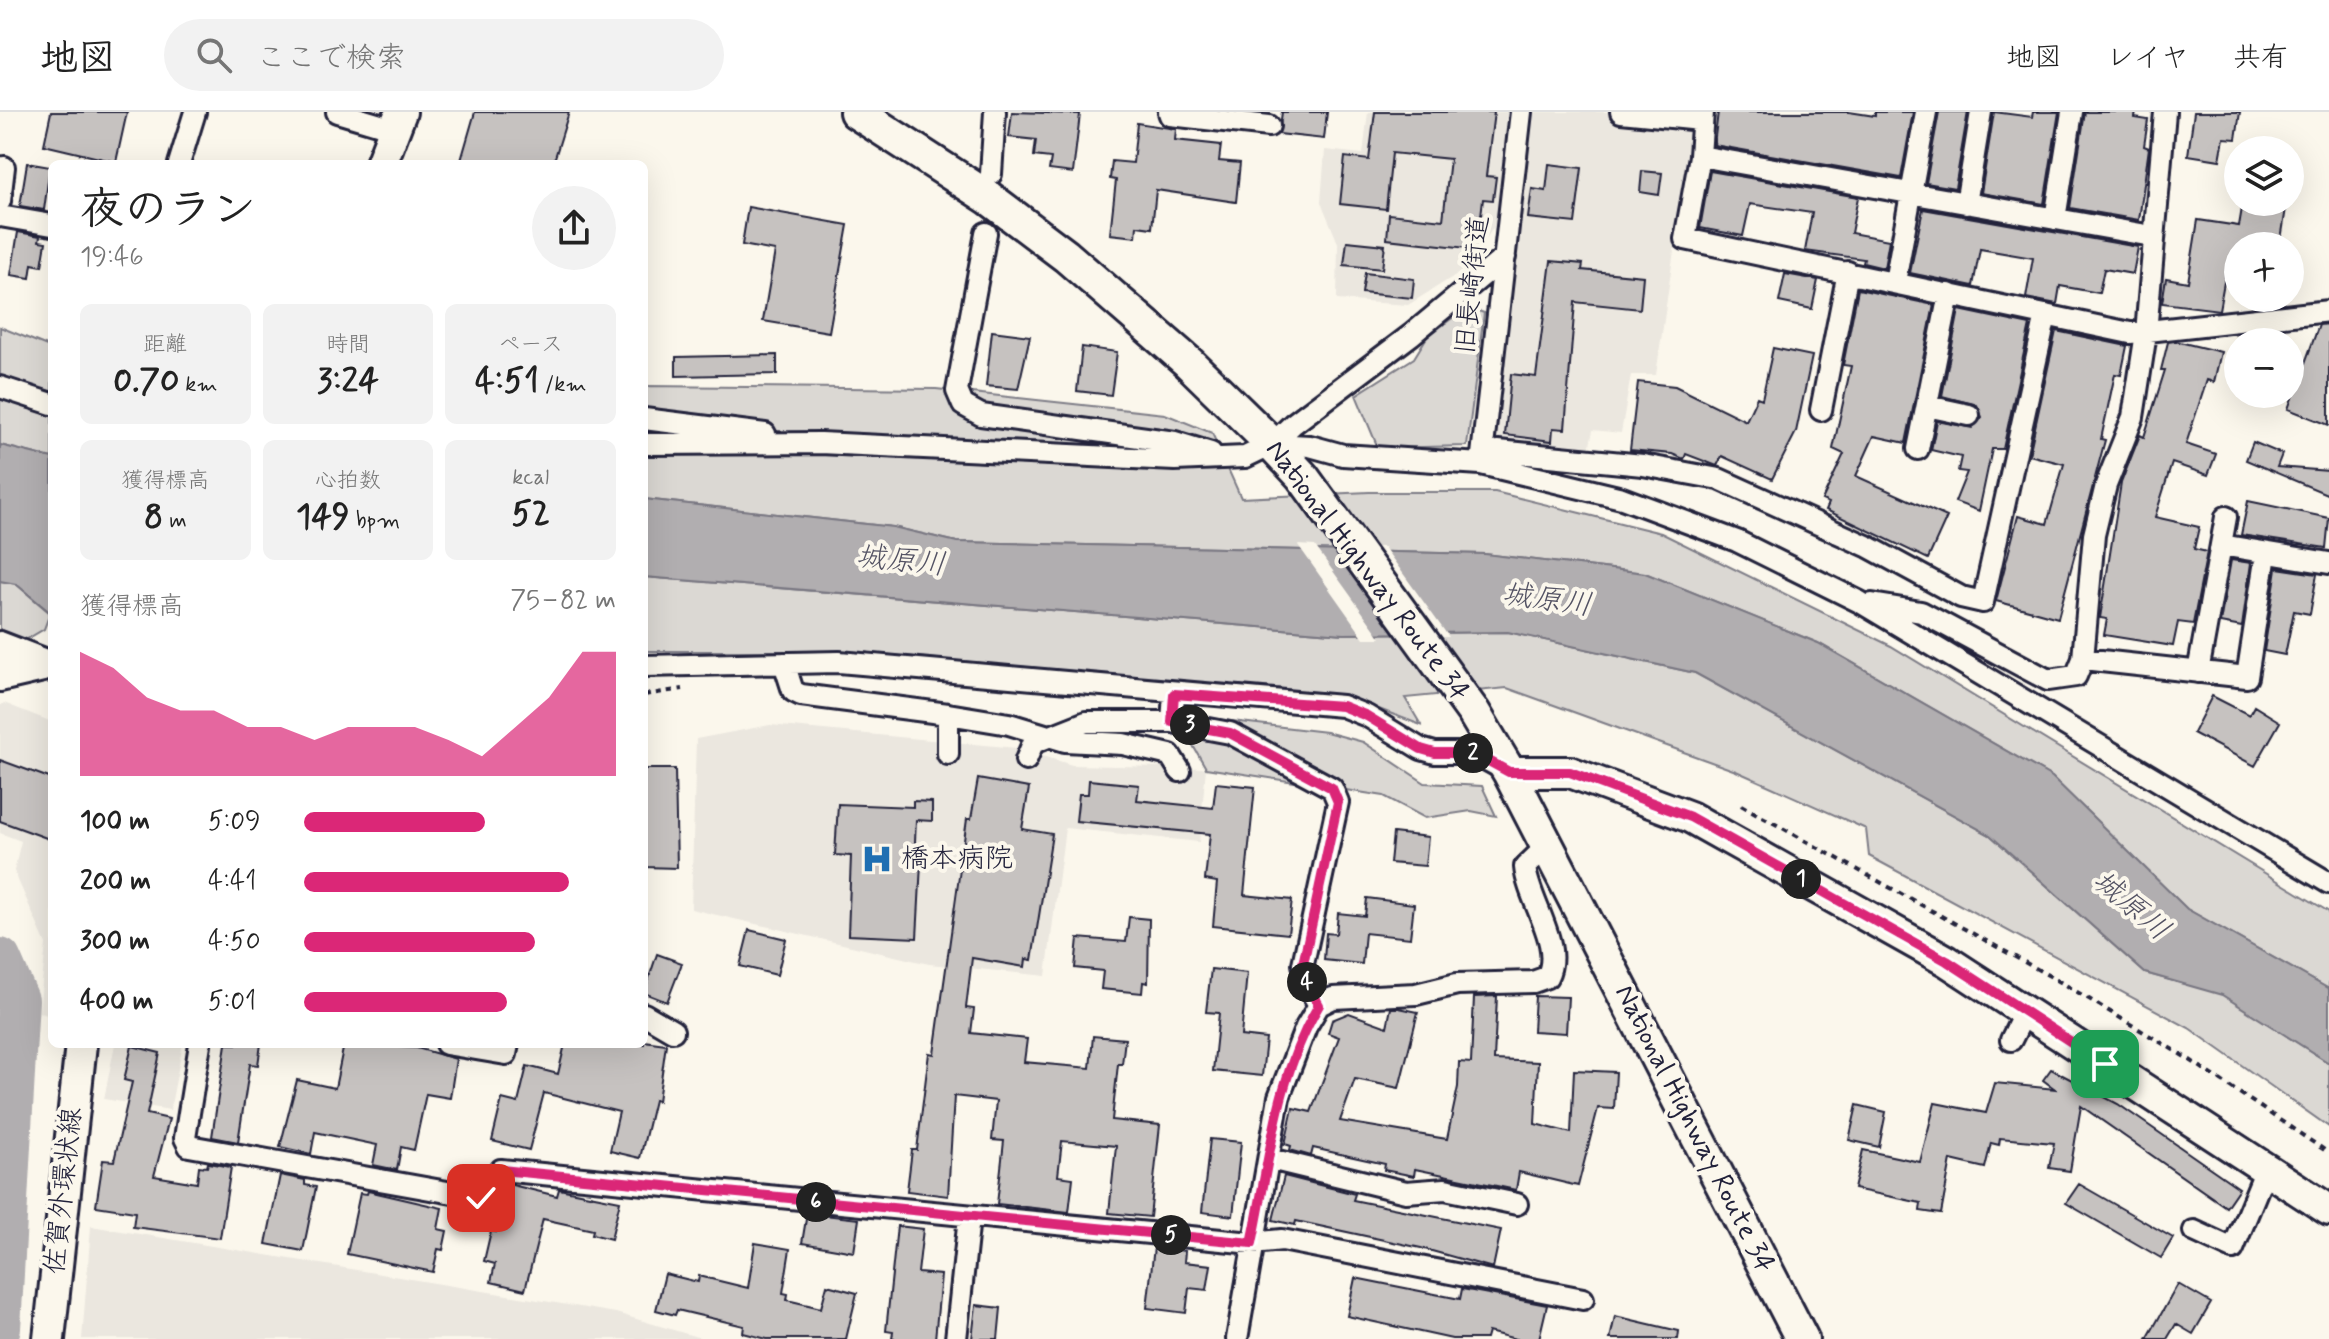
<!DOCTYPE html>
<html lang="ja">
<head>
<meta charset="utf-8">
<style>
  :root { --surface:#fff; --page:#f2f2f2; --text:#222; --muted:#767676; --line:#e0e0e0; --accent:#db2777 }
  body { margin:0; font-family:Mynerve,"Klee One",sans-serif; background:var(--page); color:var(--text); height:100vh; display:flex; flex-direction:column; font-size:30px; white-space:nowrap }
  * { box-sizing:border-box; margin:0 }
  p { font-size:26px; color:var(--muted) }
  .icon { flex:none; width:44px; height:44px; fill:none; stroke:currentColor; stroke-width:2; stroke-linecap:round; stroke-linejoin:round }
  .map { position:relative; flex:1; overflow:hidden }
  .side { position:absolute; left:48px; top:48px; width:600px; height:888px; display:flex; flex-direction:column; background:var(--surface); border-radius:12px; box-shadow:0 8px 32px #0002 }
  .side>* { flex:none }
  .tools { position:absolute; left:2224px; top:24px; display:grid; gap:16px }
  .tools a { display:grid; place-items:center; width:80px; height:80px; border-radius:50%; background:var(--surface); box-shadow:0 8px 32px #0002; font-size:40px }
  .pin { position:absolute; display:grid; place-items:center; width:68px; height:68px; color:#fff; margin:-34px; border-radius:16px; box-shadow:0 4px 12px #0006 }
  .km { position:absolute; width:40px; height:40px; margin:-20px; border-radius:50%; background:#222; color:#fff; font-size:22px; line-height:40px; text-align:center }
  .round { display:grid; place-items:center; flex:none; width:84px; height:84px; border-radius:42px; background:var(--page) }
  .summary { display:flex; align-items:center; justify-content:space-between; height:136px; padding:0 32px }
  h1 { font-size:44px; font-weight:700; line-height:60px }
  .stats { display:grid; grid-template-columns:repeat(3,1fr); gap:12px; height:136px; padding:8px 32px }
  .stats div { display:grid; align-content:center; border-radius:12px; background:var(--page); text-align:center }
  .stats b { font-size:34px; font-weight:700 }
  .stats small { font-size:22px; font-weight:400 }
  .stats p { font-size:22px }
  .chart { height:224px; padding:16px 32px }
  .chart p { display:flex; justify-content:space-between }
  .chart svg { width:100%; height:144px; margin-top:8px; fill:var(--accent); opacity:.7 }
  ul { padding:0 32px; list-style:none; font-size:26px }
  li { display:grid; grid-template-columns:128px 96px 1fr; align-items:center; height:60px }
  li i { height:20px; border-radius:10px; background:var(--accent) }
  header { display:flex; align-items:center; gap:48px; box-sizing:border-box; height:112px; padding:0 40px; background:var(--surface); border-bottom:2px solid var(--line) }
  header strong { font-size:38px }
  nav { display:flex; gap:44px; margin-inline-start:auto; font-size:28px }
  .search { width:560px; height:72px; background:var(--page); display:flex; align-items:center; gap:20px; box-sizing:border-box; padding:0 28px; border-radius:44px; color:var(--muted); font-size:30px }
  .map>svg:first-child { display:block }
</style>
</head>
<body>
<header>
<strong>地図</strong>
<div class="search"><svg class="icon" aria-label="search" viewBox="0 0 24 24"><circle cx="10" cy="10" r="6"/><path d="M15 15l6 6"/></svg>ここで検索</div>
<nav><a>地図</a><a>レイヤ</a><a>共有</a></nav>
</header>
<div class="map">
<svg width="2329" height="1227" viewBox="0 0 2329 1227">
  <rect width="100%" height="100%" fill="#fbf7ec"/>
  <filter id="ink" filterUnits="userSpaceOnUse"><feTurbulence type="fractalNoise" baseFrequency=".0125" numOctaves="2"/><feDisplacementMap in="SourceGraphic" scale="16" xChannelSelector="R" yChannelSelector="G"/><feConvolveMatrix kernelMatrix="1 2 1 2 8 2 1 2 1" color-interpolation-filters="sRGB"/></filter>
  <g filter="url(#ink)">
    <path fill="#ebe7df" d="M1368 0H1694L1656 263H1631L1621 321 1593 318 1589 338 1495 329 1519 119 1493 116 1467 156 1408 193 1337 188 1338 131 1321 90 1325 38 1363 42Z
      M4 591 52 610V905L39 900 46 832 14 759 21 729 0 721V594Z
      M770 613 1017 636 1072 653 1206 656 1199 730 1065 716 1046 864 929 852 691 797 696 627Z
      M115 932H183L170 998 104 987Z
      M91 1114 616 1201 704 1227H82Z"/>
    <path fill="#dbd8d3" stroke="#7e7d87" stroke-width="2" d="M1467 195 1484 201 1467 334 1378 336 1356 283 1414 246 1427 225Z
      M0 215 52 236V346L0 333Z
      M644 274 936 277 1165 302 1212 321 1241 386 1369 380H1495L1661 421 1891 534 2329 800V877L2187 797 2052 665 1818 531 1645 461 1485 442 957 430 893 415 644 387Z
      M644 465 1344 522 1508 520 1695 561 1990 723 2145 861 2222 882 2329 951V1015L2189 916 1869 744 1866 717 1736 659 1507 576 1405 586 1421 613 1342 583 847 539H644Z
      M0 469 16 472 50 501 44 517 0 543Z
      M1232 609 1326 620 1363 630 1425 671 1482 674 1496 704 1471 699 1425 706 1384 684 1206 656 1188 625 1259 626Z"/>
    <path fill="#b1aeb0" stroke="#787681" stroke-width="2" d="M0 333 52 346V502L16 472 0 469Z
      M644 387 893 415 957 430 1485 442 1645 461 1818 531 2052 665 2187 797 2329 877V951L2222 883 2145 861 1990 723 1695 561 1508 520 1344 522 644 465Z"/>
    <path fill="#fbf7ec" d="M1298 433 1315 434 1381 526H1364Z
      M1330 434 1384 435 1449 525H1397Z"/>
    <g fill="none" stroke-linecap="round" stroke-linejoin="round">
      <path stroke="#b1aeb0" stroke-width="42" d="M0 847 18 888 0 1216"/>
    </g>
    <path fill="#c6c2c0" stroke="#22223b" stroke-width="2" d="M51 0H127L116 50 44 33Z
      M475 0H569L553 52H460Z
      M1012 0 1080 2 1073 61 1049 58 1051 46 1034 44 1036 28 1009 25Z
      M1282 0H1327L1324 27 1279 22Z
      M1375 0H1494L1486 64 1496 65 1493 88 1483 87 1478 129 1468 128 1467 136 1387 127 1389 102 1443 108 1450 47 1392 41 1386 97 1340 92 1345 45 1369 48Z
      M1718 0H1849L1875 4V0H1913L1901 66 1714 33Z
      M1939 0H1968L1955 76 1926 71Z
      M1994 0 2032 5 2033 0H2059L2044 92 1981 81Z
      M2085 0H2136L2135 6 2148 8 2144 34 2149 36 2139 108 2070 96Z
      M2194 0H2240L2236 27 2224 26 2220 48 2188 43Z
      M1137 11 1176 17 1175 28 1221 33 1219 49 1240 51 1236 90 1156 78 1152 116 1137 114 1136 125 1110 122 1116 68 1110 67 1112 49 1133 51Z
      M27 51 50 55 44 98 20 94Z
      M1549 52 1582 56 1575 111 1528 106 1532 77 1546 79Z
      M1642 59 1662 61 1659 83 1640 80Z
      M1710 59 1858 85 1851 121 1889 128 1884 156 1863 151 1864 147 1805 139 1812 101 1750 92 1743 124 1700 116Z
      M2243 90H2287L2280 134H2238V161L2226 159 2219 198 2162 191 2166 166 2188 170 2198 108 2239 114Z
      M748 95 848 113 829 220 763 209 775 139 742 133Z
      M1923 97 2138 135 2133 162 2104 157 2099 181 2060 174 2057 192 2026 186 2033 146 1980 137 1973 174 1910 161Z
      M18 120 40 124 39 129 46 130 42 154 32 152 30 166 11 163Z
      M1347 129 1385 133 1382 157 1344 153Z
      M1551 149 1583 152 1582 158 1643 164 1640 197 1575 190 1565 317 1553 316 1552 329 1505 323 1511 262 1536 265Z
      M1365 161 1414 167 1412 186 1362 181Z
      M1785 162 1818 168 1812 197 1779 190Z
      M1858 177 1934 193 1906 331 1874 324 1856 364 1947 405 1928 447 1826 398 1829 391 1822 388 1844 342 1833 337 1851 254 1843 253Z
      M1959 198 2030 213 2003 337H1992L1979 399 1955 390 1967 360 1958 359 1961 345 1931 338 1937 309 1972 316 1982 305 1977 293 1942 284Z
      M2329 212V313L2288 297 2319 213Z
      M992 219 1030 224 1018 277 986 274Z
      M2056 219 2127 234 2121 263 2115 262 2101 327 2105 328 2058 506 1996 489 2018 404 2047 412 2064 352 2029 343Z
      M2175 229 2221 240 2214 270 2207 268 2186 332 2216 342 2208 363 2172 351 2155 405 2199 415 2194 437 2207 440 2193 512 2178 510 2173 534 2104 523 2107 507 2100 506 2121 371 2140 323 2144 325 2165 258H2161L2168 230Z
      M1082 235 1117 240 1111 283 1077 279Z
      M1773 236 1812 244 1796 320 1772 367 1722 344 1717 354 1686 342 1684 347 1672 342 1630 338 1638 270 1675 274 1746 309 1757 285 1762 287Z
      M777 243V262L676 264V245Z
      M2253 330 2282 342 2277 355 2329 359V383L2246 348Z
      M2248 389 2329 406 2326 436 2241 423Z
      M2231 448 2251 451 2242 515 2220 511Z
      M2277 456 2317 462 2310 502 2294 499 2285 543 2264 539Z
      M2212 584 2249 603 2254 594 2280 610 2255 654 2193 621Z
      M0 648 52 667V728L0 709Z
      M644 657H675L677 756 644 755Z
      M978 667 1029 676 1022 717 1052 722 1032 848 1026 847 1025 855 972 846 966 896 974 897 971 921 1027 927 1024 950 1090 956 1093 924 1125 927 1122 952H1118L1112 1008 1160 1013 1150 1105 1109 1101 1116 1034 1062 1029 1058 1064 1073 1066 1069 1100 997 1092 1004 1029 992 1028 996 989 954 984 948 1084 907 1079 912 1038H917L929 941 934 942 967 707H971Z
      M1089 668 1139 673 1137 688 1213 696 1216 671 1255 675 1244 783 1292 788 1288 822 1213 814 1217 770 1205 768 1210 722 1076 709 1079 682H1088Z
      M913 689 932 690V709L916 708 914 751H921L917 826 848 823 851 744 835 743 838 692 913 695Z
      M1393 721 1428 725 1425 754 1390 751Z
      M1367 786 1414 792 1410 826 1365 821 1362 852 1324 848 1326 821 1336 822 1338 801 1365 804Z
      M1129 805 1149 807 1148 871 1143 870 1142 881 1101 877 1103 859 1075 856 1078 826 1126 830Z
      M749 818 786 827 777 863 740 854Z
      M657 842 682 851 667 890 644 881Z
      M1211 857 1247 861 1241 924 1266 927 1262 964 1213 959 1219 901 1206 900Z
      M1497 884 1494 948 1538 950 1535 1012 1571 1021 1574 958 1616 960 1614 997 1598 996 1578 1074 1519 1060 1516 1078 1415 1057 1414 1064 1384 1058 1385 1052 1313 1036 1311 1044 1290 1038 1291 1034 1285 1032 1293 996 1311 1000 1339 925 1328 921 1332 908 1349 901 1387 915 1391 896H1399L1418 900 1399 976 1355 967 1340 1009 1447 1027 1458 975 1459 950 1471 951 1474 885Z
      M1535 884 1568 885 1566 921 1533 919Z
      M644 929 666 932 658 989 654 988 640 1046 610 1039 619 1000 544 981 529 1038 492 1029 502 987 518 991 527 954 558 962 565 932H644Z
      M226 932H261L258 953 250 952 238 1030 212 1025Z
      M344 932 417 936 456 947 450 986 426 982 414 1038 401 1035 397 1058 373 1053 377 1033 315 1020 311 1042 280 1035 297 968 335 976Z
      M132 934 160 941 147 1002 169 1007 154 1064 197 1071 199 1054 207 1055 208 1051 231 1055 220 1126 133 1115 135 1100 96 1094 103 1048 114 1049 132 970 124 968Z
      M2051 957 2118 992 2239 1076 2226 1095 2081 994 2070 1059 2049 1056 2054 1031 2000 1026 1999 1033 1991 1031 1985 1056 1951 1048 1941 1102 1920 1099 1921 1091 1854 1077 1863 1038 1920 1050 1935 991 1986 1001 1995 971 2055 977 2043 968Z
      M1857 993 1886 1000 1879 1035 1849 1028Z
      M1210 1027 1241 1030 1233 1104 1202 1100Z
      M280 1063 305 1068V1073L316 1075 303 1139 266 1132Z
      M1284 1064 1355 1082 1353 1088 1501 1118 1493 1156 1421 1136 1296 1109 1295 1113 1273 1108Z
      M508 1072 557 1084 559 1077 620 1089 611 1127 592 1122 593 1118 543 1107 525 1178 491 1170 495 1152 484 1149 491 1119 496 1120Z
      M2079 1072 2173 1126 2161 1146 2066 1091Z
      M368 1079 442 1096 438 1117 447 1119 443 1138 438 1137 433 1160 347 1142 360 1081 367 1082Z
      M807 1101 859 1107 854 1140 802 1131Z
      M897 1114 923 1117 918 1161 941 1163 935 1227H892L893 1220 886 1219Z
      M755 1131 790 1137 783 1181 788 1182 787 1188 821 1196 827 1173 857 1181 846 1227H767L743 1221 744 1214 677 1198 675 1203 656 1198 665 1162 698 1170 699 1164 748 1176Z
      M1154 1135 1185 1139 1184 1150 1211 1153 1207 1178 1189 1176 1186 1201 1147 1196Z
      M1355 1166 1460 1187 1462 1177 1547 1193 1539 1227H1516L1488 1220 1486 1227H1452L1347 1204Z
      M2178 1172 2211 1191 2193 1222 2176 1212 2167 1227H2147Z
      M976 1193 1001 1196 998 1227H972Z
      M1615 1204 1679 1219 1678 1227H1610Z"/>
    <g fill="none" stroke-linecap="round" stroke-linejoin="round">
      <defs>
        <path id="minor" d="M337 0 394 17
          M1169 0 1170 3 1269 14
          M1621 0 1701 8
          M1703 0 1700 44 1685 127 2130 221 2329 199
          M1700 44 2152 124
          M179 52 195 0
          M991 62 995 0
          M0 89 4 55
          M1966 92 1981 0
          M0 104 52 113
          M2055 107 2072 0
          M986 121 957 279 963 293 981 303 1175 330 1211 341
          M1895 170 1926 0
          M0 275 52 292
          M1927 294 1969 303
          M1821 298 1848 160
          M644 307 765 322
          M644 332 820 331 1175 348 1245 345 1272 332 1310 334 1343 343 1481 352 1622 386 1737 429 1860 490 2329 771
          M1272 332 1293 312 1411 223 1505 145
          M1918 337 1949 182
          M1481 352 1498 339 1643 353 1719 367 1869 435 1961 485 1983 490 2046 203
          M1481 352 1521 0
          M2221 433 2329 451
          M1872 492 1921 500 2048 568 2076 564 2083 547 2094 423 2106 373 2133 305 2146 221 2165 0
          M0 530 52 550
          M2083 547 2247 565 2266 442
          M0 550 29 561
          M784 551 793 579 801 583 948 602V642
          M644 554 839 550 1342 594 1367 604 1421 637 1435 641H1474L1505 658
          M2198 560 2226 405
          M0 569 52 557
          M1174 582 1172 610 1230 621 1332 676 1338 690 1303 852 1308 874 1319 893
          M948 602 1009 612 1065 629 1123 632 1170 643 1180 659
          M1026 648 1033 631 1086 610H1172
          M644 902 673 919
          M2011 928 2025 900
          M200 932 185 1026 189 1034 481 1086 501 1058 1252 1131 1282 1128 1583 1187
          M446 932 506 942 508 932
          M1270 1047 1406 1080 1445 1077 1517 1092
          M2194 1119 2233 1137 2266 1057
          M956 1227 969 1105
          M1237 1227 1279 985 1306 915 1319 893 1333 886 1416 882 1457 872 1533 870 1547 865C1564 833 1528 789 1525 755L1547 734"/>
        <path id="primary" d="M381 52 401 0
          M1509 660H1570L1690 705 1947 849 2329 1098
          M49 1227 81 932"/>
        <path id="trunk" d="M856 0 989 86 1066 144 1188 250 1272 332 1302 364 1474 601 1509 660 1802 1227"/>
      </defs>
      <use href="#minor" stroke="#22223b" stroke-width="26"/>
      <use href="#primary" stroke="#22223b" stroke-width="36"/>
      <use href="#trunk" stroke="#22223b" stroke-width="38"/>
      <path stroke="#22223b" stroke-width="4" stroke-dasharray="6 6" stroke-linecap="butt" d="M644 583 683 577
        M1741 693 2064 872 2190 948 2329 1041"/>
      <use href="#minor" stroke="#fbf7ec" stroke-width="20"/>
      <use href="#primary" stroke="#fbf7ec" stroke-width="30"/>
      <use href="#trunk" stroke="#fbf7ec" stroke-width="32"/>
    </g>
  </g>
  <g fill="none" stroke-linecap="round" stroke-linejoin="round" filter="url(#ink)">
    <defs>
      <path id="route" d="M481 1086 501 1058 1252 1131C1270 1048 1275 967 1319 893L1308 874 1303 852 1338 690 1332 676 1230 621 1172 610 1174 582 1342 594 1367 604 1421 637 1435 641H1474L1509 660H1570L1690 705 1947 849 2105 952"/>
    </defs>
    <use href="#route" stroke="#fff" stroke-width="16"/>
    <use href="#route" stroke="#db2777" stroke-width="10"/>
  </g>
  <defs>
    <symbol id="hospital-bare" viewBox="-9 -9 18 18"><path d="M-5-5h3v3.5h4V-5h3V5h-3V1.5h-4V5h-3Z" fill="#1f6fb2" stroke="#fbf7ec" stroke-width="2.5" paint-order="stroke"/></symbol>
  </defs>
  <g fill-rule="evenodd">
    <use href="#hospital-bare" x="855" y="725" width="44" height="44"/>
  </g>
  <g text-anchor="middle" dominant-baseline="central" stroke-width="8" stroke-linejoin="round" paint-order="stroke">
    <g font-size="28" fill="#22223b" stroke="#fbf7ec">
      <text transform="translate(1473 173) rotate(-84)">旧長崎街道</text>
      <text transform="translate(1367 459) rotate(53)">National Highway Route 34</text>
      <text transform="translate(1694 1017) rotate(63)">National Highway Route 34</text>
      <text transform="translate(64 1079) rotate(-84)">佐賀外環状線</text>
    </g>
    <g font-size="28" fill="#22223b" stroke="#fbf7ec" text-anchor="start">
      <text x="901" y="747">橋本病院</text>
    </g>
    <g font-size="30" font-style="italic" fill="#545364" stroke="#fbf7ec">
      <text transform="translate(901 449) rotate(6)">城原川</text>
      <text transform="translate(1547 488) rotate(8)">城原川</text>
      <text transform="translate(2131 794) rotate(40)">城原川</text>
    </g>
  </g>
</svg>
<div class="tools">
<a><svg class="icon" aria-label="layers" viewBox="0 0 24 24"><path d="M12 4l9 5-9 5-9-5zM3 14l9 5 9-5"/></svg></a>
<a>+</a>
<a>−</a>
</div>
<div class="pin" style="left:2105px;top:952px;background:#1e9e55"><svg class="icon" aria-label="arrive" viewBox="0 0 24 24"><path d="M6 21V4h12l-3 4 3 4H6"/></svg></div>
<div class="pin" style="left:481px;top:1086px;background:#d93025"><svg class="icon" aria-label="check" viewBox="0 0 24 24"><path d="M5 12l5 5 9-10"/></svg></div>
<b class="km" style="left:1801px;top:767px">1</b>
<b class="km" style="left:1473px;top:641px">2</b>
<b class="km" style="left:1190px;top:613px">3</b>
<b class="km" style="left:1307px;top:870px">4</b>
<b class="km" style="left:1171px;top:1123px">5</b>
<b class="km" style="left:816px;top:1090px">6</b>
<section class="side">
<div class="summary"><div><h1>夜のラン</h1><p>19:46</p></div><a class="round"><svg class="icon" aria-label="share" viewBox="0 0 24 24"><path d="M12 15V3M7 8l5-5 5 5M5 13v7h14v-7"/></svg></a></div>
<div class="stats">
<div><p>距離</p><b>0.70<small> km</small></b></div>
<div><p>時間</p><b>3:24</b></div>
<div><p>ペース</p><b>4:51<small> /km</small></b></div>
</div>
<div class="stats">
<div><p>獲得標高</p><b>8<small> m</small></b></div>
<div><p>心拍数</p><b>149<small> bpm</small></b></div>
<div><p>kcal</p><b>52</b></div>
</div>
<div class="chart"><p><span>獲得標高</span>75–82 m</p>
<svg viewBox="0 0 160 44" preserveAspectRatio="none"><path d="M0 44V6L10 11L20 20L30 24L40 24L50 29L60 29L70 33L80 29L90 29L100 29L110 33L120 38L130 29L140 20L150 6L160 6V44z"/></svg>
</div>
<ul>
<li><b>100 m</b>5:09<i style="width:58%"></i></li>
<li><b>200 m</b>4:41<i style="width:85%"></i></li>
<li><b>300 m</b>4:50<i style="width:74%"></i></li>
<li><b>400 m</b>5:01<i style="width:65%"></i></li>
</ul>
</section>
</div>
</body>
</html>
